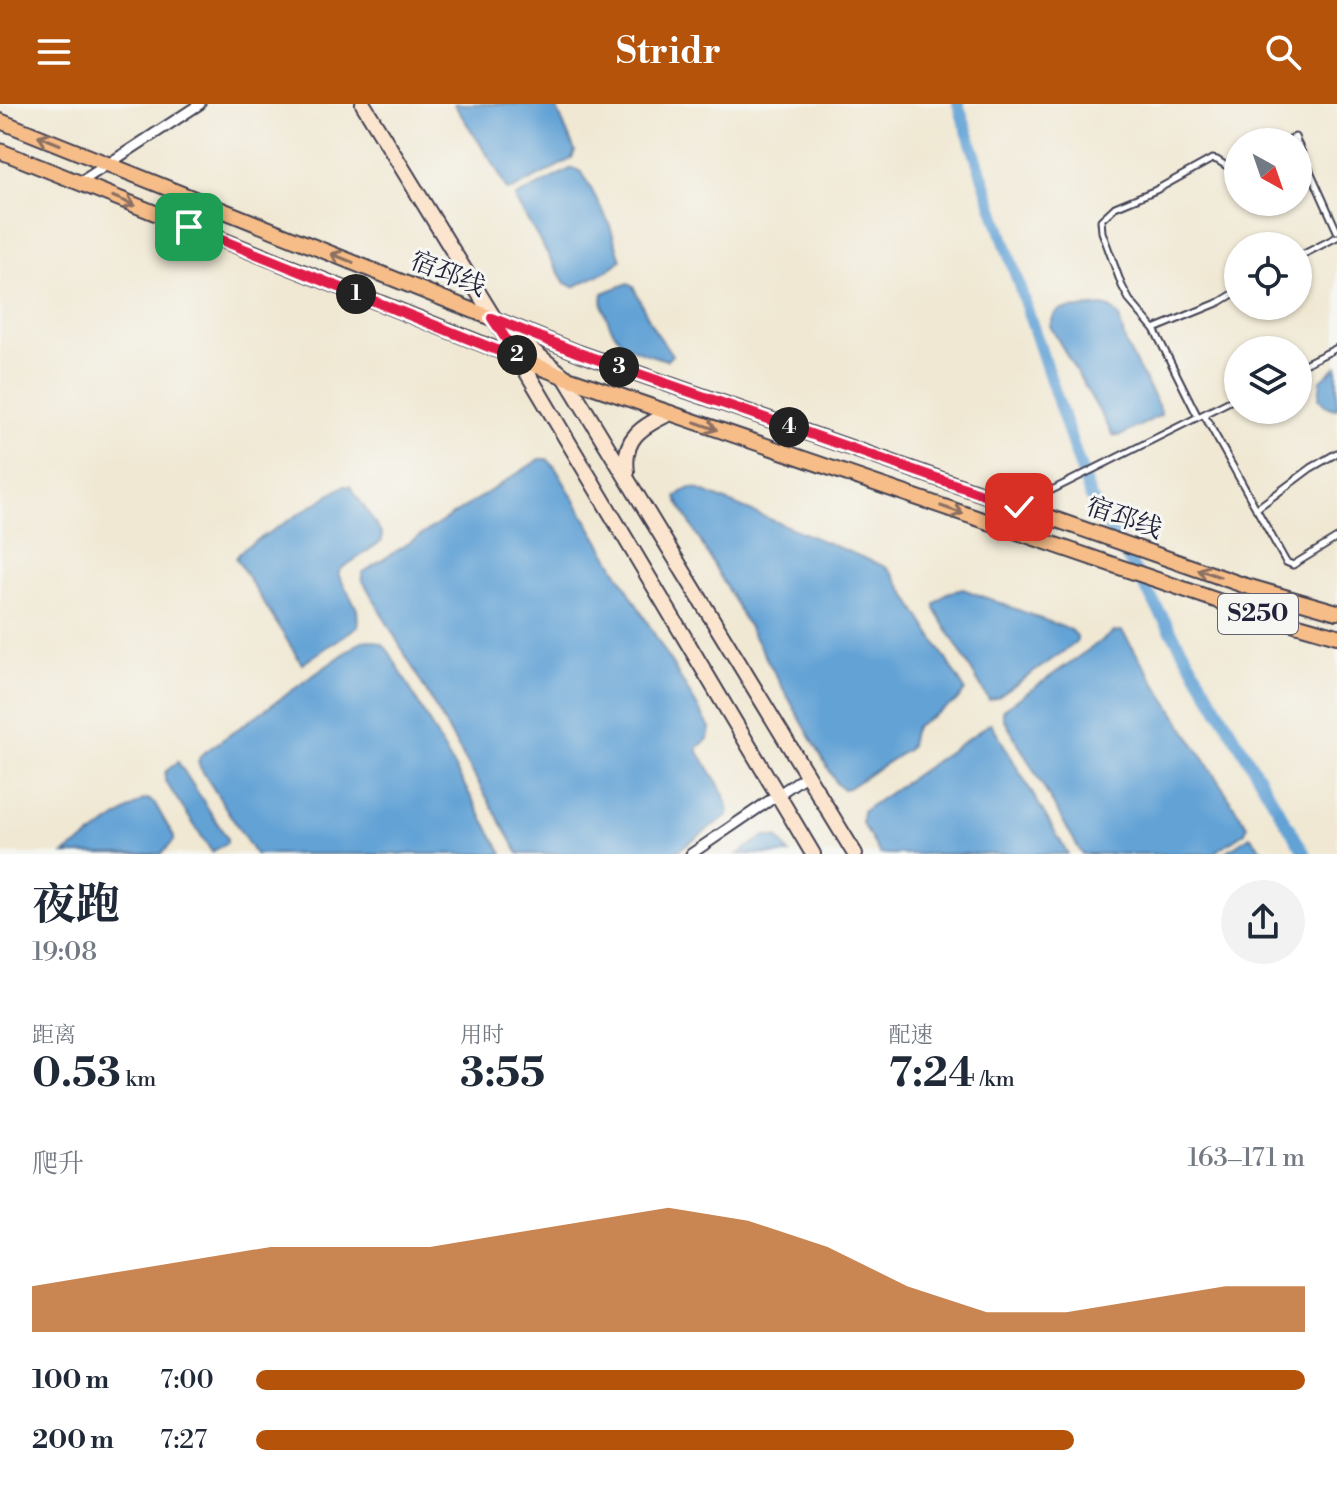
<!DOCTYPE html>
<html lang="zh">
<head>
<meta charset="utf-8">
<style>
  :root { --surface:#fff; --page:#f2f2f3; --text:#1f2937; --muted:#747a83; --accent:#b45309 }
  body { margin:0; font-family:"Libre Bodoni","Noto Serif SC",serif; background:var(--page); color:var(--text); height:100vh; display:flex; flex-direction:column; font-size:30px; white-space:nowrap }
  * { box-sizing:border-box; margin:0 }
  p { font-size:26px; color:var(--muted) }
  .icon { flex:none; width:44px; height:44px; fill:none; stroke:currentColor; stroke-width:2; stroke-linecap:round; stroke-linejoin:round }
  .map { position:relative; height:750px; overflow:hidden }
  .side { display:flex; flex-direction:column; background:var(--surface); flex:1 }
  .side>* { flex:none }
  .needle { width:52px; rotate:140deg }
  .controls { position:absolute; left:1224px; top:24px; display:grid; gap:16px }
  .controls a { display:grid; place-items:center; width:88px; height:88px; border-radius:50%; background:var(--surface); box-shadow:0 2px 6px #0004; font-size:40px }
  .pin { position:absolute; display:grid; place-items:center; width:68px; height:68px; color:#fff; margin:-34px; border-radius:16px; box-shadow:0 4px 12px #0006 }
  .km { position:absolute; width:40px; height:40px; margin:-20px; border-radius:50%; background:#222; color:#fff; font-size:22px; line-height:40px; text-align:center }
  .round { display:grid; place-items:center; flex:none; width:84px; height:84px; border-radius:42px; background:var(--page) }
  .headline { display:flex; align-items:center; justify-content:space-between; height:136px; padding:0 32px }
  h1 { font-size:44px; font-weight:700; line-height:60px }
  .metrics { display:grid; grid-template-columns:repeat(3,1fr); gap:12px; height:136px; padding:8px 32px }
  .metrics div { display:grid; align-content:center }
  .metrics b { font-size:40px; font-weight:700 }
  .metrics small { font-size:22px; font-weight:400 }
  .metrics p { font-size:22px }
  .chart { height:224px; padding:16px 32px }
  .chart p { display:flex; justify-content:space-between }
  .chart svg { width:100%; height:144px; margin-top:8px; fill:var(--accent); opacity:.7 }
  ul { padding:0 32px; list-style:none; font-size:26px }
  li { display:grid; grid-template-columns:128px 96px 1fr; align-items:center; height:60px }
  li i { height:20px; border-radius:10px; background:var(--accent) }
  header { display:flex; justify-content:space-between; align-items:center; height:104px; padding:0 32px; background:var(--accent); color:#fff; font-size:36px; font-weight:700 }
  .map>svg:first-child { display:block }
</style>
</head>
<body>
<header><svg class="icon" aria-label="menu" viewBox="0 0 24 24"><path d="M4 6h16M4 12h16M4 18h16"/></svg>Stridr<svg class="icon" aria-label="search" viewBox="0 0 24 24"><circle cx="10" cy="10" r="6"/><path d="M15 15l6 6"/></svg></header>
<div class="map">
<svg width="1337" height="750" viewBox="0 0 1337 750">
  <rect width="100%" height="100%" fill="#f6f6f2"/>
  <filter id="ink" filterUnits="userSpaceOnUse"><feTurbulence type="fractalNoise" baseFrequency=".0125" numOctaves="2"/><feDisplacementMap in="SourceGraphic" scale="16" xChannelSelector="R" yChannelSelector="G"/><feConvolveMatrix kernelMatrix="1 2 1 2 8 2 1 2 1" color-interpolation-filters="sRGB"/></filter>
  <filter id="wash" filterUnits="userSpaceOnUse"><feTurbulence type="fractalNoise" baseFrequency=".006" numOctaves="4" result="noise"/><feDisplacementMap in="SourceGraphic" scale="32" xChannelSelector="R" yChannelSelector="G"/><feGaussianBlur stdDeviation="1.8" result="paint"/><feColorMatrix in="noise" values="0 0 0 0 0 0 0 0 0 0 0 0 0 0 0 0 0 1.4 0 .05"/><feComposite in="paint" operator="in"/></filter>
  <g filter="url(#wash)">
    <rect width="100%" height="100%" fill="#f0e8d3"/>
    <path fill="#62a2d5" stroke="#426288" stroke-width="2" d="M454 0H555L575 47 572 54 566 58 512 86H507L496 64Z
      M572 64 582 68 609 119 621 156 609 166 574 183 565 179 516 97V93Z
      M628 179 633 182 652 222 672 251 667 256C637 247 619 246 607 214 604 205 601 199 603 189Z
      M1102 202 1110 204 1119 213 1126 241 1161 307V311L1120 332 1113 331 1050 222 1054 211 1060 206Z
      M1337 262V305C1328 305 1325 301 1319 295L1321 276Z
      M540 355H547L555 363 710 624 708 635 698 643V648C707 663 732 695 728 711L673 750H519L362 475V469Z
      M344 382H350L382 430V437L341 465 338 470 357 505 358 522 302 560 236 454 243 445Z
      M691 384 697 385 886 463 894 471 965 586 957 597 916 622C910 630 913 637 908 645L848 684 843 685 837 680 676 394 682 388Z
      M963 485 1071 526 1077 532V538L998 593 989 596 935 505V500L947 489Z
      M1122 527 1247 722 1245 728 1212 750H1082L1003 613V607L1008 602 1114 528Z
      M370 536 383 540 390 549 503 750H255L201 665 198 658 201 651 362 537Z
      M991 619 1068 750H880L862 719 863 707Z
      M178 658 227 734V739L212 748 165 677V668Z
      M148 695 155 700 174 733V737L161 750H64L143 696Z
      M765 732 778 734 790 750H738Z
      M1250 732 1265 750H1223Z"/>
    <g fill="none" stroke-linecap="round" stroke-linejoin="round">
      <path stroke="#62a2d5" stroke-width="12" d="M958 0 1090 392 1305 750"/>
    </g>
  </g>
  <g filter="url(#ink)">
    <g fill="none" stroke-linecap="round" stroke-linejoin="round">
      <defs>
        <path id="lane" d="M1286 38 1295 33 1297 38
          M1298 40 1337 127
          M1298 153 1337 133
          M1154 225 1220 198 1238 187
          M1298 263 1337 244
          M1204 311 1286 458 1293 461 1337 434
          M1198 313 1154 225 1130 197 1122 182 1102 128 1101 116 1115 103 1156 86 1212 55 1217 56 1233 66 1238 64
          M1024 400 1238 293
          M1256 405 1311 364 1337 349"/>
        <path id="street" d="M79 79 200 0
          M691 750 807 671"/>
        <path id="secondary" d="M363 0 519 255 813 750
          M505 224 565 273 855 750
          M627 368C622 333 642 323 670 309"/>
        <path id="primary" d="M0 17 579 249 1243 481 1337 508
          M0 47 565 273 1236 503 1337 532"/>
      </defs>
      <use href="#lane" stroke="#414052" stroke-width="9"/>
      <use href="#street" stroke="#414052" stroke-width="13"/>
      <use href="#secondary" stroke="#414052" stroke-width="18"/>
      <use href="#primary" stroke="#414052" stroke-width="18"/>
      <use href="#lane" stroke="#fff" stroke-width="5"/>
      <use href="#street" stroke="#fff" stroke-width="9"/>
      <use href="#secondary" stroke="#fce5cf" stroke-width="14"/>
      <use href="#primary" stroke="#f7bd88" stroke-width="14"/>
    </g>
    <defs><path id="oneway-shaft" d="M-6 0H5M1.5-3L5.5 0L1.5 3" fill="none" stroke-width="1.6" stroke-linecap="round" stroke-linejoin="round" transform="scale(2)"/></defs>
    <g stroke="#8c7062">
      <use href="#oneway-shaft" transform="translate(49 36) rotate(-158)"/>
      <use href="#oneway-shaft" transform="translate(124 97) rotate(22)"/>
      <use href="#oneway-shaft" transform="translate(342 154) rotate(-158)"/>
      <use href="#oneway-shaft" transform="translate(706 322) rotate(19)"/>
      <use href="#oneway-shaft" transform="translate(952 406) rotate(19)"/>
      <use href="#oneway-shaft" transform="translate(1209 469) rotate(-161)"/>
    </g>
  </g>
  <g fill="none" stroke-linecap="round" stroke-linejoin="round" filter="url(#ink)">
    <defs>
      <path id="route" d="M189 123 519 255 492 214 579 249 1019 403"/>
    </defs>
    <use href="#route" stroke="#fff" stroke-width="16"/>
    <use href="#route" stroke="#e11d48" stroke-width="10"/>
  </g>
  <g text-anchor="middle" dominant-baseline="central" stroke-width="6" stroke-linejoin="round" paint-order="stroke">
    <rect fill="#f6f6f2" stroke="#626272" stroke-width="2" x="1218" y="490" width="80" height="40" rx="6"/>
    <g font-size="24" font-weight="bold" fill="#22223b">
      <text x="1258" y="510">S250</text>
    </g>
    <g font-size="26" fill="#22223b" stroke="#f6f6f2">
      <text transform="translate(448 170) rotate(22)">宿邳线</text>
      <text transform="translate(1124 414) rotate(19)">宿邳线</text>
    </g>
  </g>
</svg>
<div class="controls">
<a><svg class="needle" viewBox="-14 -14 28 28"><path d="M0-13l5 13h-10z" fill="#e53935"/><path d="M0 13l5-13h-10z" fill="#747a83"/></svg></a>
<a><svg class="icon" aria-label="locate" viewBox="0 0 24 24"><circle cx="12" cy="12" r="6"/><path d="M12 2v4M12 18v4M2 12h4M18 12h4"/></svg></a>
<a><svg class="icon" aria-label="layers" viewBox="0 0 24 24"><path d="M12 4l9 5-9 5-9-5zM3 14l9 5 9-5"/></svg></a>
</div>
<div class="pin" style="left:189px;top:123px;background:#1e9e55"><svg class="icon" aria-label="arrive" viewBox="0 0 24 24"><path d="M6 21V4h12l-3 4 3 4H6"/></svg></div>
<div class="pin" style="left:1019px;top:403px;background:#d93025"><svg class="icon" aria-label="check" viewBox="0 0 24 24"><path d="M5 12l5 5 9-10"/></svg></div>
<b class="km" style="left:356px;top:190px">1</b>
<b class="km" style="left:517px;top:251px">2</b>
<b class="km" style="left:619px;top:263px">3</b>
<b class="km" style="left:789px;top:323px">4</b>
</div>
<section class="side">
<div class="headline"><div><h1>夜跑</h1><p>19:08</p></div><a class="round"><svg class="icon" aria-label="share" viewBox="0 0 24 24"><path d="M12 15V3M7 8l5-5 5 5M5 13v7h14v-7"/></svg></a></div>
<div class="metrics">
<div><p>距离</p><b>0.53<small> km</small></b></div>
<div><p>用时</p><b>3:55</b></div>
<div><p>配速</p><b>7:24<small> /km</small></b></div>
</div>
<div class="chart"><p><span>爬升</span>163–171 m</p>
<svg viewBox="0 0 160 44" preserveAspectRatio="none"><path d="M0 44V30L10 26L20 22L30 18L40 18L50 18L60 14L70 10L80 6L90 10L100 18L110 30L120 38L130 38L140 34L150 30L160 30V44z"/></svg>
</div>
<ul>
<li><b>100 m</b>7:00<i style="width:100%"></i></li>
<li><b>200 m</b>7:27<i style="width:78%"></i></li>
</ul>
</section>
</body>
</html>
